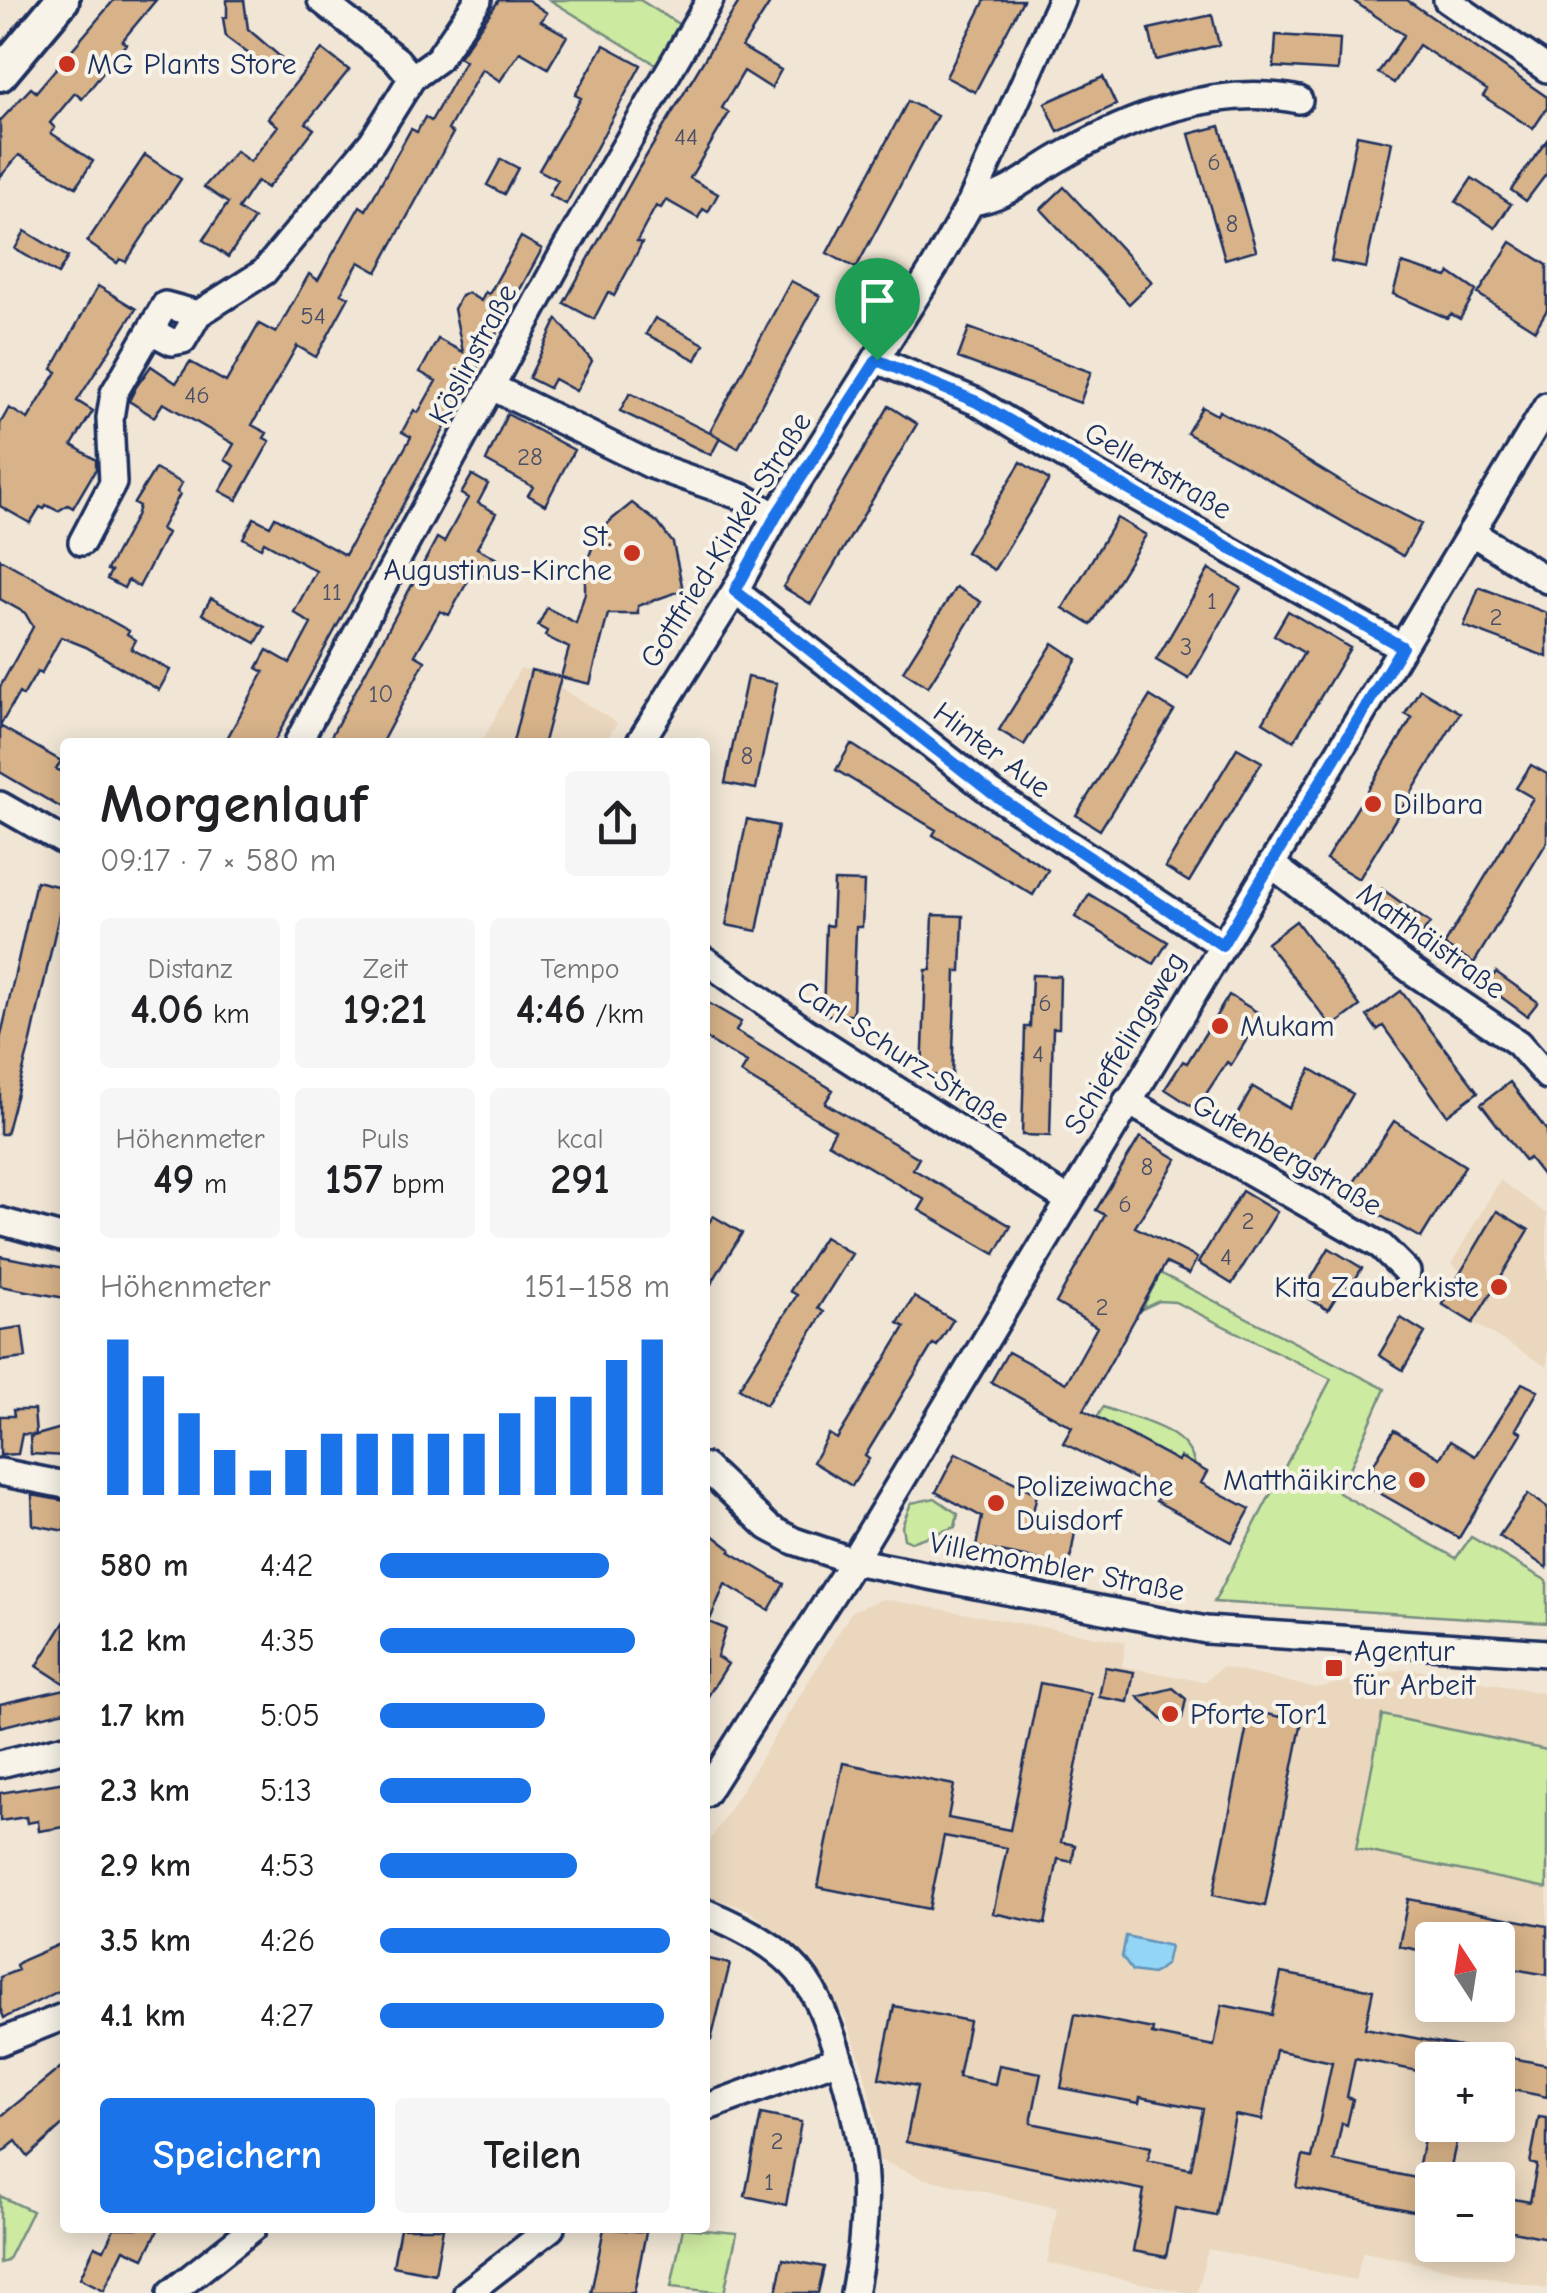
<!DOCTYPE html>
<html lang="de">
<head>
<meta charset="utf-8">
<style>
  :root { --surface:#fff; --page:#f6f6f6; --text:#202124; --muted:#757577; --accent:#1a73e8 }
  body { margin:0; font-family:"Comic Neue",sans-serif; background:var(--page); color:var(--text); height:100vh; display:flex; flex-direction:column; font-size:38px; white-space:nowrap }
  * { box-sizing:border-box; margin:0 }
  p { font-size:32px; color:var(--muted) }
  .icon { flex:none; width:55px; height:55px; fill:none; stroke:currentColor; stroke-width:2; stroke-linecap:round; stroke-linejoin:round }
  .map { position:relative; flex:1; overflow:hidden }
  .details { position:absolute; left:60px; top:738px; width:650px; height:1495px; display:flex; flex-direction:column; background:var(--surface); border-radius:10px; box-shadow:0 5px 25px #0003 }
  .details>* { flex:none }
  .needle { width:65px; rotate:348deg }
  .buttons { position:absolute; left:1415px; top:1922px; display:grid; gap:20px }
  .buttons a { display:grid; place-items:center; width:100px; height:100px; border-radius:10px; background:var(--surface); box-shadow:0 5px 25px #0003; font-size:50px }
  .pin { position:absolute; display:grid; place-items:center; width:85px; height:85px; color:#fff; margin:-102px -42px; border-radius:50% 50% 50% 0; rotate:-45deg; box-shadow:0 0 10px #0007 }
  .pin .icon { rotate:45deg }
  .round { display:grid; place-items:center; flex:none; width:105px; height:105px; border-radius:10px; background:var(--page) }
  .overview { display:flex; align-items:center; justify-content:space-between; height:170px; padding:0 40px }
  h1 { font-size:55px; font-weight:800; line-height:75px }
  .stats { display:grid; grid-template-columns:repeat(3,1fr); gap:15px; height:170px; padding:10px 40px }
  .stats div { display:grid; align-content:center; border-radius:10px; background:var(--page); text-align:center }
  .stats b { font-size:42px; font-weight:800 }
  .stats small { font-size:28px; font-weight:400 }
  .stats p { font-size:28px }
  .chart { height:280px; padding:20px 40px }
  .chart p { display:flex; justify-content:space-between }
  .chart svg { width:100%; height:180px; margin-top:10px; stroke:var(--accent); stroke-width:6 }
  .cta { display:flex; gap:20px; margin-top:auto; padding:20px 40px }
  .cta a { flex:1; height:115px; border-radius:10px; background:var(--accent); color:#fff; font-size:40px; font-weight:800; line-height:115px; text-align:center }
  .cta a+a { background:var(--page); color:var(--text) }
  ul { padding:0 40px; list-style:none; font-size:32px }
  li { display:grid; grid-template-columns:160px 120px 1fr; align-items:center; height:75px }
  li i { height:25px; border-radius:12px; background:var(--accent) }
  .map>svg:first-child { display:block }
</style>
</head>
<body>
<div class="map">
<svg width="1547" height="2293" viewBox="0 0 1547 2293">
  <rect width="100%" height="100%" fill="#f1e6d5"/>
  <filter id="ink" filterUnits="userSpaceOnUse"><feTurbulence type="fractalNoise" baseFrequency=".01" numOctaves="2"/><feDisplacementMap in="SourceGraphic" scale="20" xChannelSelector="R" yChannelSelector="G"/><feConvolveMatrix kernelMatrix="1 2 1 2 8 2 1 2 1" color-interpolation-filters="sRGB"/></filter>
  <g filter="url(#ink)">
    <path fill="#ead7be" fill-rule="evenodd" d="M520 668 561 677 559 687 617 723 605 742H482Z
      M1500 1180 1547 1214V1367L1442 1304 1461 1271 1451 1264Z
      M883 1599 1126 1642 1122 1666 1204 1682 1222 1667 1316 1688 1408 1668 1547 1694V2289L1363 2252 1355 2280 1208 2249 1197 2293H1188L1047 2263 1057 2208 922 2178 879 2160 876 2122 863 2067 845 2018 812 1966 786 1939 747 1909 705 1895V1849L852 1611ZM1432 1940H1498V2005H1432ZM1432 2060H1498V2125H1432ZM1432 2180H1498V2245H1432Z"/>
    <path fill="#cdeaa1" stroke="#748c80" stroke-width="2.5" d="M550 0H640L680 25 657 65Z
      M1160 1273 1385 1389 1339 1493 1456 1558 1471 1537 1547 1581V1623L1214 1602 1331 1379 1175 1302 1159 1301 1142 1309Z
      M1103 1407C1135 1420 1188 1427 1195 1466L1178 1461 1097 1417Z
      M935 1498 958 1514 955 1527 911 1542 904 1539 902 1526 911 1503Z
      M1382 1715 1547 1750V1888L1356 1849Z
      M0 2196 32 2211 7 2261 0 2263Z
      M683 2228 737 2233 724 2293 671 2287Z"/>
    <path fill="#93d5f5" stroke="#6393b9" stroke-width="2.5" d="M1126 1936 1170 1946 1166 1964 1153 1974 1132 1971 1122 1957Z"/>
    <path fill="#d8b389" stroke="#1b2f5e" stroke-width="2.5" d="M114 0H156L122 41 126 44 82 99 75 93 50 123 55 128 51 133 93 161 76 187 19 155 0 177V121L31 88 36 92Z
      M227 0H244L248 29 284 60 261 63 226 37 223 18 227 17Z
      M499 0H528L547 13 541 21 567 36 548 68 520 52 500 81 482 69 448 130 453 133 377 272 359 262 341 293 349 297 316 357 297 346 252 425 267 433 264 438 270 441 237 500 220 491 235 466 225 460 234 444 163 403 154 417 129 401 136 387 151 366 176 383 190 362 226 382 259 324 276 333 309 274 318 280 360 206 366 210 411 129 417 132 425 117 431 121 465 61 459 57Z
      M740 0H772L742 47 781 70 771 88 744 71 722 108 729 113 690 178 718 194 708 212 703 209 698 218 666 200 661 208 656 206 637 241 642 243 638 251 614 296 608 292 594 319 564 303 639 168Z
      M985 0H1023L975 92 946 77Z
      M1352 0H1407L1547 97V108L1533 129 1483 96 1487 90 1419 45 1394 83 1378 73 1404 35Z
      M1212 15 1219 45 1156 60 1149 29Z
      M1276 35 1340 39 1338 71 1274 67Z
      M604 45 641 65 566 204 549 195 558 180 539 170 581 98 575 95Z
      M322 49 349 70 306 123 314 129 281 172 267 188 257 181 238 209 254 219 228 257 203 240 228 203 204 187 236 151 250 162 278 126 268 118Z
      M1103 77 1116 105 1058 132 1045 103Z
      M908 101 937 116 856 268 827 253Z
      M1220 126 1256 250 1225 259 1189 134Z
      M1357 135 1392 142 1366 268 1331 261Z
      M1547 140V173L1526 201 1511 190Z
      M145 155 181 179 126 262 120 259 117 263 87 242Z
      M501 159 518 168 504 194 487 185Z
      M1472 178 1511 204 1495 228 1456 202Z
      M1064 187 1152 282 1129 304 1041 209Z
      M25 231 68 257 58 274 15 249Z
      M521 237 542 249 274 742H225L264 672 257 668 267 650 290 663 311 624 294 612 316 571 264 542 261 548 243 538 254 518 270 526 275 517 345 555 411 437 402 432 414 410 418 413 436 381 420 372 438 339 463 352 454 309 461 296 468 293 481 301 485 292 489 294Z
      M1511 242 1547 265V310L1535 330 1478 294Z
      M1402 263 1447 277 1450 273 1476 291 1460 319 1451 314 1447 318 1393 294Z
      M791 281 820 296 738 448 710 432Z
      M98 286 136 309 77 401 93 411 72 445 96 460V469L73 508 68 505 58 511 46 505 44 509 40 507 30 523 0 506V424L9 408 28 419 57 372 52 369Z
      M655 318 704 344 696 360 646 334Z
      M557 319 592 361 576 391 554 379 549 388 529 378Z
      M969 328 1091 372 1080 403 958 358Z
      M630 393 720 438 711 455 620 411Z
      M889 406 917 424 811 604 783 587Z
      M1202 407 1217 415 1219 411 1265 435 1353 489 1421 524 1403 556 1187 433Z
      M507 414 574 450 545 505 528 495 533 487 486 461Z
      M1021 462 1049 480 994 570 966 552Z
      M155 469 182 483 177 492 180 494 161 529 167 533 139 587 128 580 124 588 107 579 111 571 107 570 136 516 139 506 134 503Z
      M472 475 488 484 478 503 496 513 477 548 497 559 487 577 474 570 449 615 440 611 415 655 425 661 382 742H328L437 538 444 542 468 498 461 494Z
      M632 503 657 522 673 543 683 590 638 606V614H608L590 684 561 677 569 648 545 636 547 631 538 626 547 608 576 623 585 593V567L595 540 610 521Z
      M1117 518 1146 535 1091 625 1063 608Z
      M0 559 129 631 127 634 136 640 131 649 170 670 159 690 86 647 61 637 41 674 37 672 23 696 19 693 0 726V687L33 627 25 613 0 599Z
      M1209 569 1241 588 1189 679 1156 660Z
      M956 587 981 602 928 687 903 671Z
      M1479 587 1547 613V657L1464 626Z
      M211 598 265 627 256 643 202 614Z
      M1288 611 1350 648 1294 741 1263 722 1304 653 1274 635Z
      M1053 643 1077 659 1024 745 999 730Z
      M531 670 561 677 544 742H513Z
      M747 677 777 683 756 789 725 783Z
      M1420 689 1460 713 1359 879 1326 859 1412 718 1405 714Z
      M1150 696 1174 711 1100 830 1076 815Z
      M0 726 61 761 56 769 65 773V810L0 772Z
      M851 744 1048 870 1033 895 933 835 936 830 836 770Z
      M1237 748 1262 762 1189 882 1165 867Z
      M1531 765 1547 774V842L1474 963 1444 945 1533 798 1516 788Z
      M747 819 778 826 757 931 726 925Z
      M36 881 65 888 31 1041 6 1134H0V1040Z
      M834 881 864 882 862 927H856L853 1015H823L826 925 832 926Z
      M1382 889 1430 923 1420 937 1375 905Z
      M1089 894 1168 942 1154 964 1075 917Z
      M933 915 963 916 961 971H956L952 1076 922 1075 926 970H931Z
      M1296 921 1360 1006 1332 1027 1267 943Z
      M1496 972 1538 1002 1527 1016 1486 986Z
      M1032 975 1060 976 1059 1028H1053L1050 1136 1022 1135 1025 1027H1030Z
      M1401 991 1478 1092 1447 1115 1383 1026 1377 1030 1367 1016Z
      M1229 995 1262 1015 1231 1065 1227 1062 1196 1109 1165 1089 1183 1061 1187 1063Z
      M705 1001 741 1022 736 1031 833 1090 825 1103 919 1158 913 1169 1011 1226 995 1254 919 1210 925 1200 828 1143 835 1130 741 1073 747 1063 705 1038Z
      M1311 1069 1353 1094 1311 1166 1231 1125 1253 1087 1289 1108Z
      M1510 1082 1547 1131V1181L1529 1158 1525 1161 1481 1104Z
      M1394 1121 1465 1166 1421 1238 1345 1196Z
      M1140 1137 1177 1159 1135 1227 1197 1258 1189 1274 1166 1263 1084 1410 1178 1461 1180 1457 1207 1472 1201 1483 1250 1509 1232 1542 1156 1501 1161 1492 1063 1443 1072 1427 991 1382 1008 1352 1066 1383 1097 1327 1056 1303 1105 1215 1096 1210Z
      M1242 1191 1277 1212 1232 1284 1198 1263Z
      M1497 1211 1529 1230 1473 1323 1442 1304Z
      M713 1216 742 1233 705 1294V1229Z
      M824 1237 852 1254 818 1308 824 1312 766 1405 739 1388 797 1295 790 1291Z
      M1329 1248 1362 1268 1350 1288 1344 1284 1328 1310 1302 1294Z
      M0 1256 65 1268V1298L0 1286Z
      M914 1297 953 1320 937 1346 933 1344 865 1456 869 1459 852 1486 813 1462 829 1434 837 1439 905 1327 898 1323Z
      M1401 1318 1425 1333 1403 1370 1379 1355Z
      M22 1327 26 1358 0 1361V1330Z
      M1522 1383 1538 1391 1516 1429 1522 1433 1459 1538 1362 1483 1394 1430 1440 1458 1450 1441 1475 1456Z
      M13 1410H34L36 1435 22 1434 18 1454 0 1455V1416H14Z
      M65 1427V1456L31 1454 30 1437Z
      M956 1453 1037 1494 1033 1512 1077 1521 1069 1566 976 1547 982 1517 936 1492Z
      M1528 1494 1547 1507V1568L1499 1536Z
      M32 1495 65 1501V1531L33 1525Z
      M713 1535 731 1549 730 1552 784 1584 769 1610 725 1584 709 1622 726 1629 717 1657 728 1664 705 1701V1552Z
      M65 1621V1684L37 1666Z
      M1105 1667 1134 1672 1128 1702 1099 1697Z
      M1040 1683 1091 1693 1061 1842 1075 1845 1072 1862 1058 1859 1045 1924 993 1913 1007 1848 944 1836 929 1909 818 1887 843 1763 954 1785 948 1818 1010 1830Z
      M1173 1688 1186 1699 1182 1718 1166 1723 1138 1697Z
      M65 1689V1711L0 1727V1704Z
      M1250 1711 1302 1721 1265 1906 1213 1895Z
      M65 1782V1827L39 1831 38 1821 27 1823 26 1817 0 1821V1793Z
      M1408 1899 1547 1926V1975L1498 1966V1940H1432V1953L1399 1946Z
      M65 1942V1988L4 2018 0 2008V1977L18 1970 16 1965 23 1960Z
      M705 1958 730 1964 711 2040 705 2039Z
      M1281 1973 1373 1990 1365 2028 1485 2052 1484 2060H1432V2074L1355 2058 1347 2097 1353 2099 1347 2125 1342 2123 1334 2161 1416 2178 1427 2125H1460L1448 2180H1432V2215L1296 2187 1303 2156 1312 2158 1332 2062 1276 2050 1262 2120 1235 2115 1216 2216 1175 2208 1166 2257 1133 2251 1144 2190 906 2142 917 2086 879 2078 894 2006 969 2021 958 2077 995 2084 999 2065 1041 2073 1031 2123 1151 2147 1148 2160 1191 2169 1203 2109 1140 2097 1139 2103 1061 2088 1075 2014 1153 2029 1152 2034 1214 2046 1222 2005 1272 2015Z
      M1498 2055 1547 2065V2097L1498 2087Z
      M65 2064V2123L28 2157 16 2141 0 2154V2117Z
      M761 2114 801 2122 786 2205 745 2196Z
      M1539 2117 1547 2118V2238L1498 2228V2196L1530 2202 1537 2165 1530 2163Z
      M114 2228H159L144 2258 124 2249 104 2290 80 2278 95 2246 104 2250Z
      M400 2228H443L435 2274 393 2266Z
      M604 2228 646 2232 634 2293H591Z
      M783 2259 824 2267 818 2293H776Z"/>
    <g fill="none" stroke-linecap="round" stroke-linejoin="round">
      <defs>
        <path id="minor" d="M321 0 397 60 412 78
          M1447 0 1547 69
          M971 202C1006 198 1029 175 1059 158 1129 117 1218 83 1299 100
          M151 331 172 342 183 340 198 314
          M877 360 977 402 1085 468 1401 647
          M492 387 651 465 745 498 776 516
          M1471 532 1547 580
          M82 542 113 483 110 418 114 393 165 305 198 314 264 272 372 142 412 78 438 59 478 0
          M735 591 992 793 1222 945
          M298 742 566 248 710 0
          M640 742 735 591 776 516 935 266 971 202 1061 0
          M0 805 65 842
          M1271 864 1412 971 1518 1043 1547 1076
          M705 960 805 1031 1068 1200
          M1127 1101 1381 1246 1407 1272
          M0 1221 65 1239
          M705 1467 768 1527 794 1541 853 1561 1206 1630 1547 1653
          M0 1472 65 1485
          M0 1764 65 1748
          M705 1794 853 1561 1547 406
          M705 1912C734 1924 768 1940 791 1963 816 1987 826 2019 837 2051 866 2142 873 2199 854 2293
          M0 2042 65 2016
          M705 2108 839 2059
          M171 2293 253 2228
          M467 2293 551 2228"/>
        <path id="major" d="M0 74 62 0"/>
      </defs>
      <use href="#minor" stroke="#1b2f5e" stroke-width="32"/>
      <use href="#major" stroke="#1b2f5e" stroke-width="40"/>
      <use href="#minor" stroke="#f7f3e8" stroke-width="25"/>
      <use href="#major" stroke="#f7f3e8" stroke-width="32"/>
    </g>
  </g>
  <g fill="none" stroke-linecap="round" stroke-linejoin="round" filter="url(#ink)">
    <defs>
      <path id="route" d="M877 360 977 402 1402 647 1222 945 992 793 735 591 776 516Z"/>
    </defs>
    <use href="#route" stroke="#fff" stroke-width="20"/>
    <use href="#route" stroke="#1a73e8" stroke-width="12"/>
  </g>
  <g fill="#c8321e" stroke="#f7f3e8" stroke-width="4">
    <circle cx="67" cy="64" r="10"/>
    <circle cx="632" cy="553" r="10"/>
    <circle cx="1373" cy="804" r="10"/>
    <circle cx="1220" cy="1026" r="10"/>
    <circle cx="1499" cy="1287" r="10"/>
    <circle cx="1417" cy="1480" r="10"/>
    <circle cx="996" cy="1503" r="10"/>
    <rect x="1324" y="1658" width="20" height="20" rx="5"/>
    <circle cx="1170" cy="1714" r="10"/>
  </g>
  <g text-anchor="middle" dominant-baseline="central" stroke-width="8" stroke-linejoin="round" paint-order="stroke">
    <g font-size="25" fill="#4a5069">
      <text x="686" y="136">44</text>
      <text x="1214" y="161">6</text>
      <text x="1232" y="223">8</text>
      <text x="313" y="315">54</text>
      <text x="197" y="394">46</text>
      <text x="530" y="456">28</text>
      <text x="332" y="591">11</text>
      <text x="1212" y="600">1</text>
      <text x="1496" y="616">2</text>
      <text x="1186" y="646">3</text>
      <text x="381" y="693">10</text>
      <text x="747" y="755">8</text>
      <text x="1045" y="1002">6</text>
      <text x="1038" y="1053">4</text>
      <text x="1147" y="1166">8</text>
      <text x="1125" y="1203">6</text>
      <text x="1248" y="1220">2</text>
      <text x="1226" y="1256">4</text>
      <text x="1102" y="1306">2</text>
      <text x="777" y="2140">2</text>
      <text x="769" y="2181">1</text>
    </g>
    <g font-size="30" fill="#1b2f5e" stroke="#f7f3e8" text-anchor="start">
      <text x="87" y="64">MG Plants Store</text>
      <text x="612" y="536" text-anchor="end">St.<tspan x="612" dy="34">Augustinus-Kirche</tspan></text>
      <text x="1393" y="804">Dilbara</text>
      <text x="1240" y="1026">Mukam</text>
      <text x="1479" y="1287" text-anchor="end">Kita Zauberkiste</text>
      <text x="1397" y="1480" text-anchor="end">Matthäikirche</text>
      <text x="1016" y="1486">Polizeiwache<tspan x="1016" dy="34">Duisdorf</tspan></text>
      <text x="1354" y="1651">Agentur<tspan x="1354" dy="34">für Arbeit</tspan></text>
      <text x="1190" y="1714">Pforte Tor1</text>
    </g>
    <g font-size="30" fill="#1b2f5e" stroke="#f7f3e8">
      <text transform="translate(473 354) rotate(-62)">Köslinstraße</text>
      <text transform="translate(1158 471) rotate(30)">Gellertstraße</text>
      <text transform="translate(726 540) rotate(-58)">Gottfried-Kinkel-Straße</text>
      <text transform="translate(992 750) rotate(37)">Hinter Aue</text>
      <text transform="translate(1431 941) rotate(36)">Matthäistraße</text>
      <text transform="translate(1125 1043) rotate(-59)">Schieffelingsweg</text>
      <text transform="translate(903 1055) rotate(33)">Carl-Schurz-Straße</text>
      <text transform="translate(1287 1155) rotate(30)">Gutenbergstraße</text>
      <text transform="translate(1057 1567) rotate(11)">Villemombler Straße</text>
    </g>
  </g>
</svg>
<div class="buttons">
<a><svg class="needle" viewBox="-14 -14 28 28"><path d="M0-13l5 13h-10z" fill="#e53935"/><path d="M0 13l5-13h-10z" fill="#757577"/></svg></a>
<a>+</a>
<a>−</a>
</div>
<div class="pin" style="left:877px;top:360px;background:#1e9e55"><svg class="icon" aria-label="arrive" viewBox="0 0 24 24"><path d="M6 21V4h12l-3 4 3 4H6"/></svg></div>
<section class="details">
<div class="overview"><div><h1>Morgenlauf</h1><p>09:17 · 7 × 580 m</p></div><a class="round"><svg class="icon" aria-label="share" viewBox="0 0 24 24"><path d="M12 15V3M7 8l5-5 5 5M5 13v7h14v-7"/></svg></a></div>
<div class="stats">
<div><p>Distanz</p><b>4.06<small> km</small></b></div>
<div><p>Zeit</p><b>19:21</b></div>
<div><p>Tempo</p><b>4:46<small> /km</small></b></div>
</div>
<div class="stats">
<div><p>Höhenmeter</p><b>49<small> m</small></b></div>
<div><p>Puls</p><b>157<small> bpm</small></b></div>
<div><p>kcal</p><b>291</b></div>
</div>
<div class="chart"><p><span>Höhenmeter</span>151–158 m</p>
<svg viewBox="0 0 160 44" preserveAspectRatio="none"><path d="M5 44V6M15 44V15M25 44V24M35 44V33M45 44V38M55 44V33M65 44V29M75 44V29M85 44V29M95 44V29M105 44V29M115 44V24M125 44V20M135 44V20M145 44V11M155 44V6"/></svg>
</div>
<ul>
<li><b>580 m</b>4:42<i style="width:79%"></i></li>
<li><b>1.2 km</b>4:35<i style="width:88%"></i></li>
<li><b>1.7 km</b>5:05<i style="width:57%"></i></li>
<li><b>2.3 km</b>5:13<i style="width:52%"></i></li>
<li><b>2.9 km</b>4:53<i style="width:68%"></i></li>
<li><b>3.5 km</b>4:26<i style="width:100%"></i></li>
<li><b>4.1 km</b>4:27<i style="width:98%"></i></li>
</ul>
<div class="cta"><a>Speichern</a><a>Teilen</a></div>
</section>
</div>
</body>
</html>
